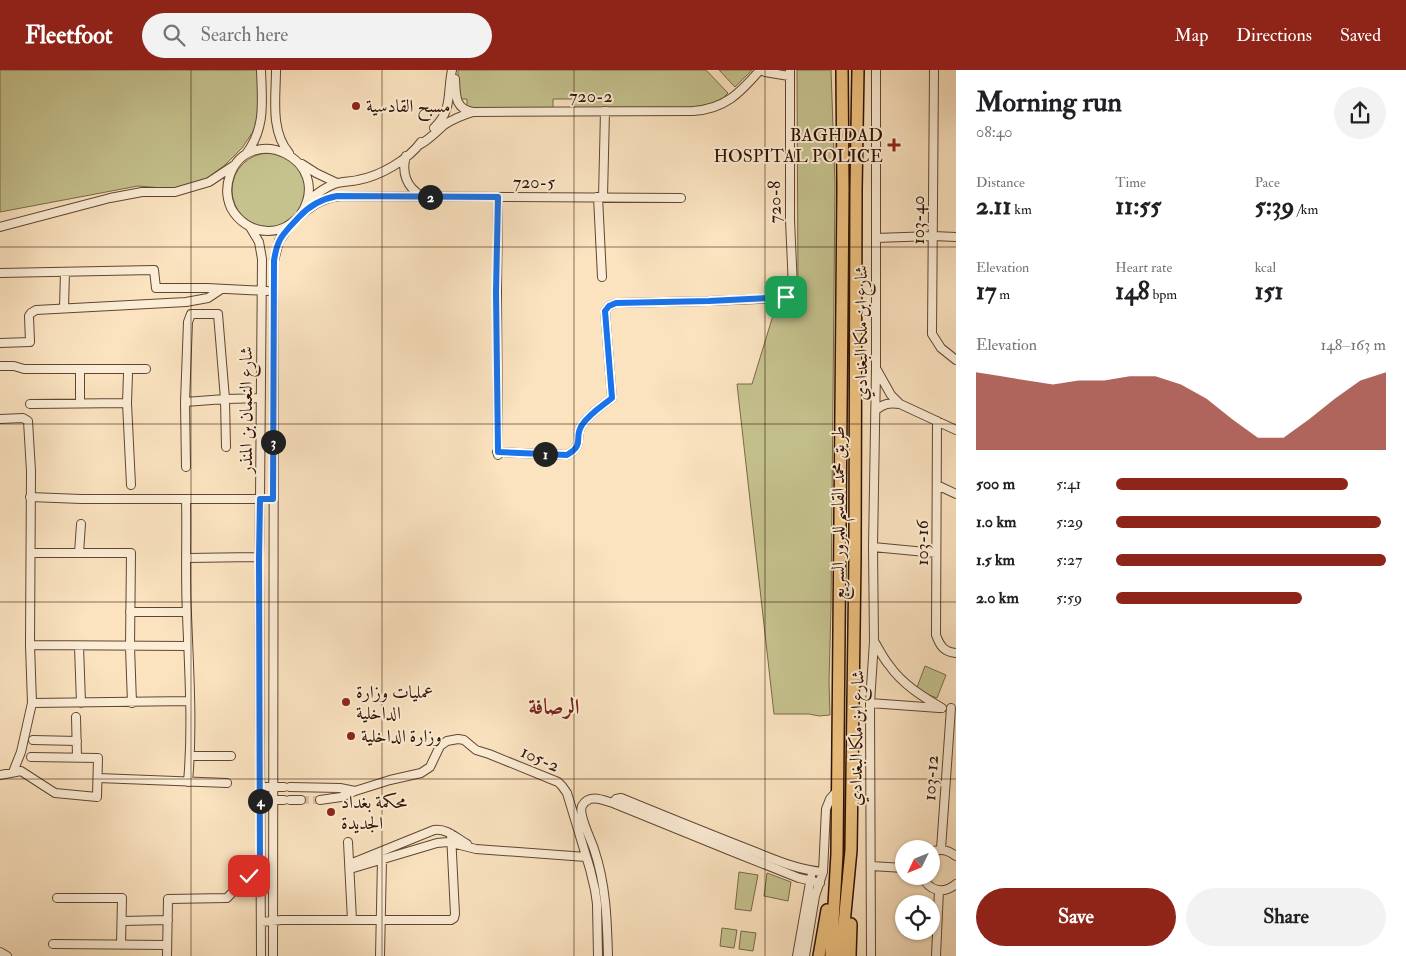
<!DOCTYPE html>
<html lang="en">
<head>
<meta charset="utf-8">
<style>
  :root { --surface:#fff; --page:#f2f2f2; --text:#202124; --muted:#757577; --accent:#8f2418 }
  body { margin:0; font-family:"IM FELL Double Pica",Amiri,serif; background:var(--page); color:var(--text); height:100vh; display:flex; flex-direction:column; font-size:19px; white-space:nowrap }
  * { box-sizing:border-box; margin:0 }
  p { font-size:16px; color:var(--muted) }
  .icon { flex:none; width:28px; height:28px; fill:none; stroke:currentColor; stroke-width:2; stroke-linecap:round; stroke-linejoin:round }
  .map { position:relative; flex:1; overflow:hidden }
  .side { display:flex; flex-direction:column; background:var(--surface); width:450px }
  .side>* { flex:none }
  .needle { width:32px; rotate:227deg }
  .fabs { position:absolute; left:895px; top:770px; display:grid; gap:10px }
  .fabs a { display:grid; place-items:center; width:45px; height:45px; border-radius:50%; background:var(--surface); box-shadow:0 1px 4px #0004; font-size:25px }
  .pin { position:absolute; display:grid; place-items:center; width:42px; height:42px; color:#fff; margin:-21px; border-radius:10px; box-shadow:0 2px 8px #0006 }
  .km { position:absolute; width:25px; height:25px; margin:-12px; border-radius:50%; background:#222; color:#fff; font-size:14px; line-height:25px; text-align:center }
  .round { display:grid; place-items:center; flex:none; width:52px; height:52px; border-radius:26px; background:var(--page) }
  .head { display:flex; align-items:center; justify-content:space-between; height:85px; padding:0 20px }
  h1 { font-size:28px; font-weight:800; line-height:38px }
  .stats { display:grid; grid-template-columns:repeat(3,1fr); gap:8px; height:85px; padding:5px 20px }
  .stats div { display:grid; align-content:center }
  .stats b { font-size:25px; font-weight:800 }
  .stats small { font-size:14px; font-weight:400 }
  .stats p { font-size:14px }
  .chart { height:140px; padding:10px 20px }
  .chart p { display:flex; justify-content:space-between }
  .chart svg { width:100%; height:90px; margin-top:5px; fill:var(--accent); opacity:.7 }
  .cta { display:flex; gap:10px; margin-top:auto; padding:10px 20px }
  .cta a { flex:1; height:58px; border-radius:30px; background:var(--accent); color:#fff; font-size:20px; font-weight:800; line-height:58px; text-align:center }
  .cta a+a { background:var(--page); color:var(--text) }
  ul { padding:0 20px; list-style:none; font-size:16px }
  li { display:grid; grid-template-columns:80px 60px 1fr; align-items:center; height:38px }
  li i { height:12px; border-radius:6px; background:var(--accent) }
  header { display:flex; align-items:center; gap:30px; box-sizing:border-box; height:70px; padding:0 25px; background:var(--accent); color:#fff }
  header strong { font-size:24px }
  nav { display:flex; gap:28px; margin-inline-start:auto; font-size:18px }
  .search { width:350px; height:45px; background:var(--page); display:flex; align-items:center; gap:12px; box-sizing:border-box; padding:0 18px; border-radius:28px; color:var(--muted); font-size:19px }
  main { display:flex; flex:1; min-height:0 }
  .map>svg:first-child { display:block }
</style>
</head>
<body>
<header>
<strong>Fleetfoot</strong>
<div class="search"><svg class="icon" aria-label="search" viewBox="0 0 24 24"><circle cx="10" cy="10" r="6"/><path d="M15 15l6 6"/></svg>Search here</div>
<nav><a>Map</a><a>Directions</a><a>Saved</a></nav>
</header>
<main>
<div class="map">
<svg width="956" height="886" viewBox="0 0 956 886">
  <rect width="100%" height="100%" fill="#fbe3c0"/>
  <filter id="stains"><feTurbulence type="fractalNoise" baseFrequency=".004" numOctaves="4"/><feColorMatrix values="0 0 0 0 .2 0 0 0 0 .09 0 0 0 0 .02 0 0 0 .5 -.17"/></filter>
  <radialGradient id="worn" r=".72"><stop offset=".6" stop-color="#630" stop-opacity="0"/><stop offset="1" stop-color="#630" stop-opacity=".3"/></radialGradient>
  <path fill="#c5c28e" stroke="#7a6a48" d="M0 0H258L259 53 242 78 225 95 206 109 175 119 138 116 0 142Z
    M458 0H706L728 23 723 28 710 34 688 38 574 39V29H553V39H467V29H458Z
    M719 0H752L735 17Z
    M797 0H831L835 114 831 538 829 612 830 645 819 646 809 644H774L737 314H752L775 239 787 238 804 232 799 230 798 216Z
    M232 120a37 37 0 1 1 74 0a37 37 0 1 1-74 0Z
    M925 596 946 605 937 628 916 620Z
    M739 802 758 805 751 841 735 839Z
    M767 803 791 812 788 831 764 826Z
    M722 858 737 860 734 878 720 876Z
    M741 861 756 863 753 881 739 879Z"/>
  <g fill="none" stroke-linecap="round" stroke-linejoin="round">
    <path stroke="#dcc4a3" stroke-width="8" stroke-dasharray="8 4" stroke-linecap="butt" d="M301 730H320"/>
    <defs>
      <path id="minor" d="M276 0C276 27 270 61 289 83
        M934 0 932 264 941 278 956 290
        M765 2 789 6
        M455 9C456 24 454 39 473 42
        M434 58C453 40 447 23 452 0
        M419 75C429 70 436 62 444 55 453 49 463 45 473 42L693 41C725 39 740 23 760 0
        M246 84C266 58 262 31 261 0
        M406 86C401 103 407 118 422 126
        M302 94 316 103 337 113
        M498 127 497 222 498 385
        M598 127 602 207
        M603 127 605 41
        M308 131C316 124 324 118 334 114 342 111 350 112 358 110 380 106 408 90 421 72
        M301 144C335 89 249 51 230 105 226 116 226 127 231 138 238 151 252 161 268 161 289 161 295 148 310 138 319 131 330 127 341 126L681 128
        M0 157 110 128 142 122H175L209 112 233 96
        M250 157 259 172 262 189 260 429 259 487 261 886
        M876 168 933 166 956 167
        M0 203 154 200 156 218H207L267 221
        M64 238 65 202
        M0 273 30 272 29 246 31 243 36 240 186 232 208 228 220 220
        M0 296H14L24 299H146
        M80 300V333
        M877 300 891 325 900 334 956 360
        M185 332 225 329 261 328
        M127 333 128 304
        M30 334 127 333 131 415
        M876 340C884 333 889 333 900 334
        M0 349 23 348 28 351 31 401 30 575 32 633 21 682 13 702
        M937 351 936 565C940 576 944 582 956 583
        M497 382 567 385C586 374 573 368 582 355 589 344 602 336 612 328L605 241 609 236 616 233 709 231 783 228 791 223 793 218 790 150V0
        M186 397 185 332 188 252 191 244H218L225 329 226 377
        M937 415 956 424
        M30 427 81 429H273
        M186 430C187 468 185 506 187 544 189 600 193 656 188 712
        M873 477 936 483
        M31 483H131L130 577 132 633
        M79 483 81 454
        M187 488 259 487
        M130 542H187
        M874 571C879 579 883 588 889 595 902 614 923 627 942 638
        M30 575 188 576
        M79 576 81 633
        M32 633 190 631
        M870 633 939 638
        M76 647 77 687
        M33 670 77 671
        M190 686H231
        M0 705 21 701 55 723 97 727 98 688 31 687
        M98 708 227 713
        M260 717H284
        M290 717 340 718 355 721
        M260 730H284
        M290 730H301
        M320 730 341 727 355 721 390 710 421 703 430 697 440 676 447 671 458 669 464 670 476 680 489 684 558 712 562 716 567 723 590 799 595 820 597 834 598 886
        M613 733 616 729 621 728C665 746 709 764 753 781 776 790 798 800 823 802
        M348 772 352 850
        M941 779 951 638
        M931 782C941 778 948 780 956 786
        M350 794 434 760C447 758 456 768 467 774
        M871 796 904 798
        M350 799 437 773 448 772 476 779 586 787
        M922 806C929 821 943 825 956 814
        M57 828H122L121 874
        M122 851 168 850
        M261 852 282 850H451L454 848 455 844 451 764
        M53 874 167 875
        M0 882 7 886
        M167 886 168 829 227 828 245 809 260 797
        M273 886 274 191 279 171 291 154
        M380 886 382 789
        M608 886C607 850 606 814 594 779 591 769 578 745 582 736 589 723 603 730 613 733L736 783 799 808 820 813
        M797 886 811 807
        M805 886 815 826 823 802 826 739 830 729 837 721
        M871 886 870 633 874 571 873 477 876 299V0
        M936 886 939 820"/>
      <path id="highway" d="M819 886 827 840
        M831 886 837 784 843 119 842 0
        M841 886 851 780 855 487 856 120 858 0
        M850 886 851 854"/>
    </defs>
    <use href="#minor" stroke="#614631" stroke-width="10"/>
    <use href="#highway" stroke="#2e1101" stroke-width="14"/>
    <use href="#minor" stroke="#fcedd6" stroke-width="8"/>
    <use href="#highway" stroke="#eec280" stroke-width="11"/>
  </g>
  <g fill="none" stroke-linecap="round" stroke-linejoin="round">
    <defs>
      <path id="route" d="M249 806 260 797 259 488 260 429H273L274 191C277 168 284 163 299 147 309 136 321 129 337 126L498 127 496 222 498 382 567 385C586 374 573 368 582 355 589 344 602 336 612 328L605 241 609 236 616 233 709 231 786 227"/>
    </defs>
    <use href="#route" stroke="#fff" stroke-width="10"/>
    <use href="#route" stroke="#1a73e8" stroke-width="6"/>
  </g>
  <path fill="none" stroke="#2e1101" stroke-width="1" stroke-opacity="0.55" d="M191 0V886M382 0V886M574 0V886M765 0V886M0 177H956M0 354H956M0 532H956M0 709H956"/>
  <g fill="#8f2418" stroke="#fcedd6" stroke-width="2">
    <circle cx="356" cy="36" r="5"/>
    <path d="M891.5 67.5h5v5h5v5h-5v5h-5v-5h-5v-5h5z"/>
    <circle cx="346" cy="632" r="5"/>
    <circle cx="351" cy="666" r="5"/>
    <circle cx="331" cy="742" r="5"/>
  </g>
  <g text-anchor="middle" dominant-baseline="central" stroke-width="4" stroke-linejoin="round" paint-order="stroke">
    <g font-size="18" fill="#2e1101" stroke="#fcedd6">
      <text x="591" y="26">720-2</text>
      <text x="534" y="112">720-5</text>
      <text transform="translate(775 132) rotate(-91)">720-8</text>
      <text transform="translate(918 150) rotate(-90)">103-40</text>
      <text transform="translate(861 263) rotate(-90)">شارع ابن ملكا البغدادي</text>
      <text transform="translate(246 340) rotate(-90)">شارع النعمان بن المنذر</text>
      <text transform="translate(838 443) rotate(-90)">طريق محمد القاسم للمرور السريع</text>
      <text transform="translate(922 473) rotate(-90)">103-16</text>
      <text transform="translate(857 668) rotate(-89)">شارع ابن ملكا البغدادي</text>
      <text transform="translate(540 689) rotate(24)">105-2</text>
      <text transform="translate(931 708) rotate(-86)">103-12</text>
    </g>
    <g font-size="18" fill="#2e1101" stroke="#fcedd6" text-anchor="start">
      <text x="366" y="36">مسبح القادسية</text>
      <text x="883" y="65" text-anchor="end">BAGHDAD<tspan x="883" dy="21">HOSPITAL POLICE</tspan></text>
      <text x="356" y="622">عمليات وزارة<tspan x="356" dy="21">الداخلية</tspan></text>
      <text x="361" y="666">وزارة الداخلية</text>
      <text x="341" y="732">محكمة بغداد<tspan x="341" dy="21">الجديدة</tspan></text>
    </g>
    <g font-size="22" font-weight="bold" fill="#7a1f14" stroke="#fcedd6">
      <text x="554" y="637">الرصافة</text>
    </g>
  </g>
  <rect width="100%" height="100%" filter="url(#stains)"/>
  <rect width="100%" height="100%" fill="url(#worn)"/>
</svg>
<div class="fabs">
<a><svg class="needle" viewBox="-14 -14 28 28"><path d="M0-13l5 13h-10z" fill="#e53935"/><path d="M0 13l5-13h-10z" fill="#757577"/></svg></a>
<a><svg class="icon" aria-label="locate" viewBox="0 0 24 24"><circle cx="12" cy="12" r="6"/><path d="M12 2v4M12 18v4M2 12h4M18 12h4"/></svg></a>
</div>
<div class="pin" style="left:786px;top:227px;background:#1e9e55"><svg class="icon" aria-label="arrive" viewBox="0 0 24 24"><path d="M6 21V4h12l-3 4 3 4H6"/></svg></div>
<div class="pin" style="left:249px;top:806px;background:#d93025"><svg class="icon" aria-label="check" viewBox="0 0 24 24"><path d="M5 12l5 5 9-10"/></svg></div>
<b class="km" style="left:545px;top:384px">1</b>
<b class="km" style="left:430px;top:127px">2</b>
<b class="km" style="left:273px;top:372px">3</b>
<b class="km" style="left:260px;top:731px">4</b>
</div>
<section class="side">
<div class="head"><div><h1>Morning run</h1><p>08:40</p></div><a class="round"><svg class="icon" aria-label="share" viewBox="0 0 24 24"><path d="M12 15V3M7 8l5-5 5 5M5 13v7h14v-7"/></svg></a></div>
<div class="stats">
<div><p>Distance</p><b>2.11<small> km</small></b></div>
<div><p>Time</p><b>11:55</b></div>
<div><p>Pace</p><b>5:39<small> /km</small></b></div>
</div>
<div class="stats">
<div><p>Elevation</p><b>17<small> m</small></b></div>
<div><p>Heart rate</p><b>148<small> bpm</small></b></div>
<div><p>kcal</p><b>151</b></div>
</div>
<div class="chart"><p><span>Elevation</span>148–163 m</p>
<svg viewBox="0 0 160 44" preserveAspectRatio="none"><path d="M0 44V6L10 8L20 10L30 12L40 10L50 10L60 8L70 8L80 12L90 19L100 29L110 38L120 38L130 29L140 19L150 10L160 6V44z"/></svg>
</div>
<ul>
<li><b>500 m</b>5:41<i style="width:86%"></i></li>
<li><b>1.0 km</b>5:29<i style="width:98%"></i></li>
<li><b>1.5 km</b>5:27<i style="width:100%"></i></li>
<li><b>2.0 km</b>5:59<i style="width:69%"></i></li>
</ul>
<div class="cta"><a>Save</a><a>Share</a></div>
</section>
</main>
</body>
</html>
